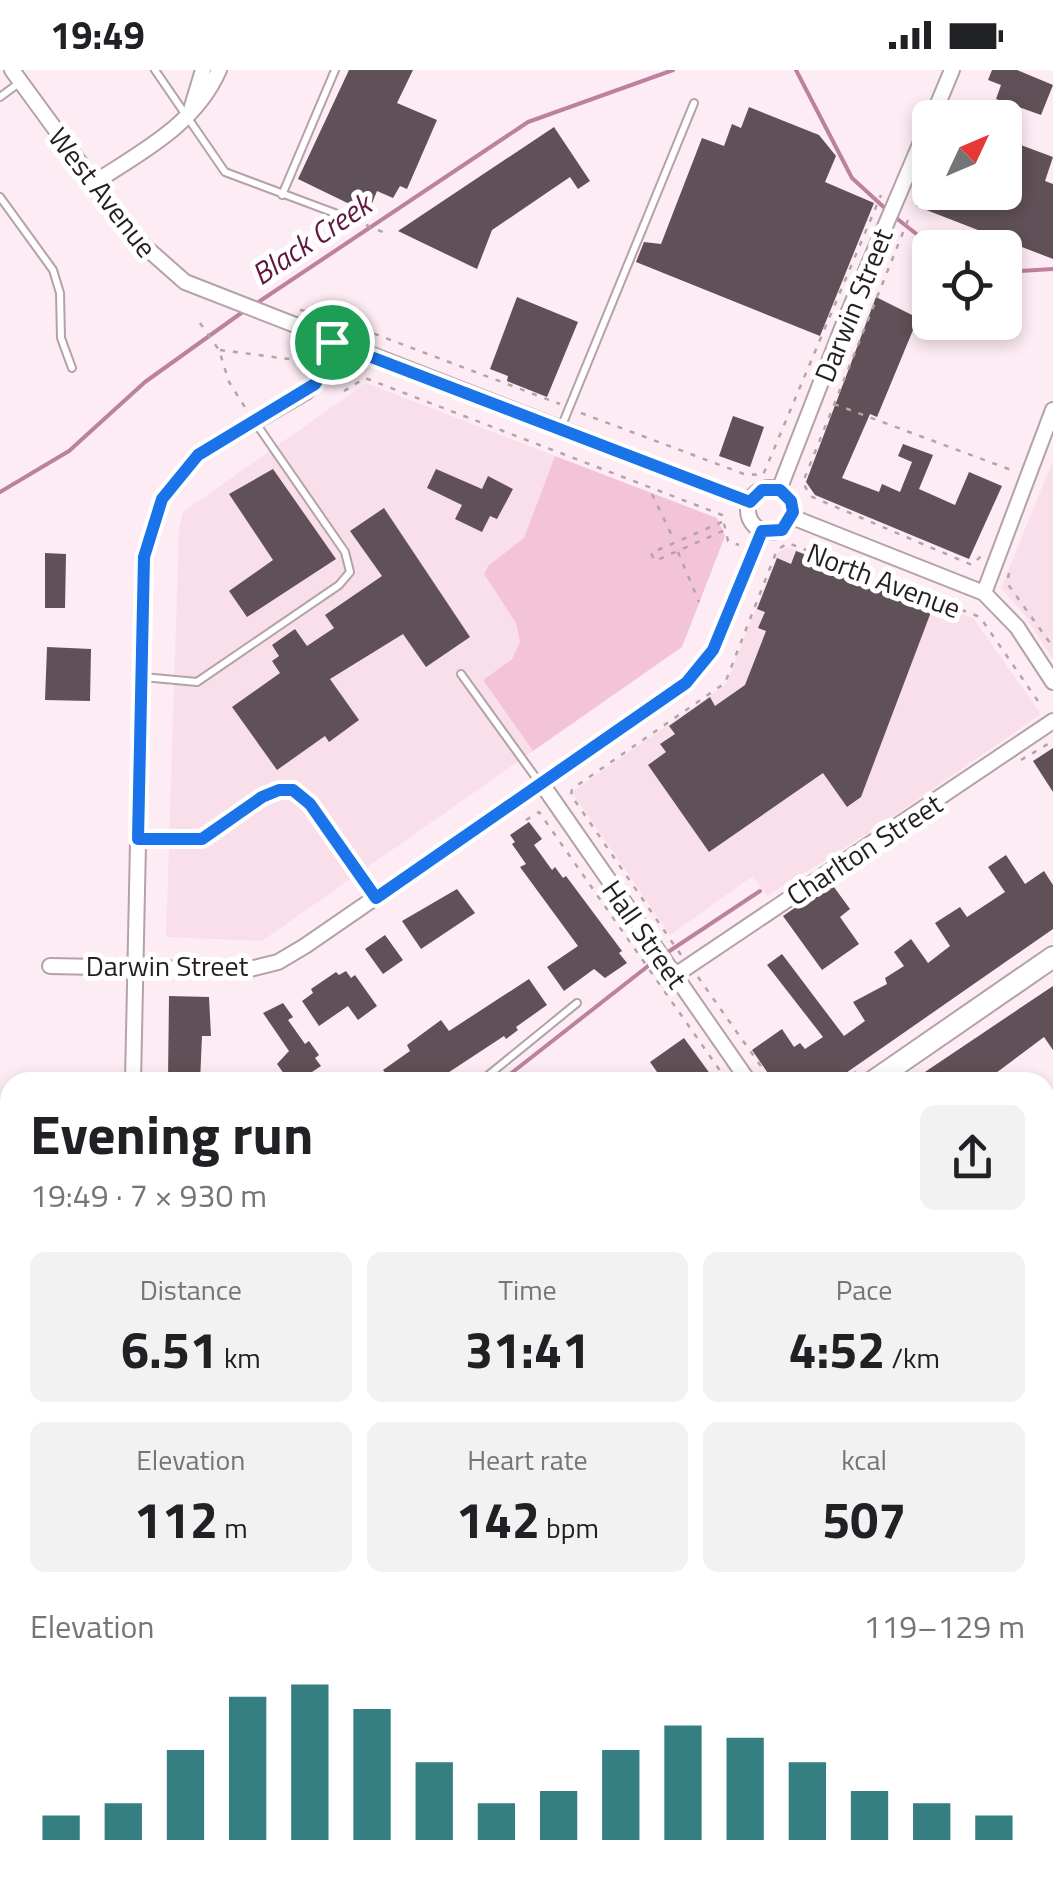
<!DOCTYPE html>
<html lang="en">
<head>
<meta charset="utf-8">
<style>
  :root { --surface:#fff; --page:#f2f2f2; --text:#202124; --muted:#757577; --accent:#357e82 }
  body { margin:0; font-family:"Titillium Web",sans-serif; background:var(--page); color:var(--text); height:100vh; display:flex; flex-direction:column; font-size:38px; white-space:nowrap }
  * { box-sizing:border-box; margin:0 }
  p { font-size:32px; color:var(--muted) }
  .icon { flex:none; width:55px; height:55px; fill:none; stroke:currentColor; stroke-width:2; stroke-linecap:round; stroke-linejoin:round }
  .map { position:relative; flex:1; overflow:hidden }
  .details { position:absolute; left:0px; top:1002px; width:1055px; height:812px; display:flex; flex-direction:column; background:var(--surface); border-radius:30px 30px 0 0; box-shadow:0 5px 15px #0003 }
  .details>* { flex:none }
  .needle { width:65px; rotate:46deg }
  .fabs { position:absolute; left:912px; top:30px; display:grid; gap:20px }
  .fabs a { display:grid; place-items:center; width:110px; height:110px; border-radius:15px; background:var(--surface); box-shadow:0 5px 15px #0003; font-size:50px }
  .pin { position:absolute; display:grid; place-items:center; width:85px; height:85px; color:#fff; margin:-42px; border:5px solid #fff; border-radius:50%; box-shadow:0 2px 10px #0007 }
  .round { display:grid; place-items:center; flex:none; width:105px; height:105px; border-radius:15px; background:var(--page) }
  .head { display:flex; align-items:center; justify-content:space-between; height:170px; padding:0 30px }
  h1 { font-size:55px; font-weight:700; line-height:75px }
  .metrics { display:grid; grid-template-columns:repeat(3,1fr); gap:15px; height:170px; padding:10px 30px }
  .metrics div { display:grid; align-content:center; border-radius:15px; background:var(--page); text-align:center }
  .metrics b { font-size:50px; font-weight:700 }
  .metrics small { font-size:28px; font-weight:400 }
  .metrics p { font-size:28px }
  .chart { height:280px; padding:20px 30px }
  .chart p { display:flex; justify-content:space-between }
  .chart svg { width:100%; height:180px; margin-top:10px; stroke:var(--accent); stroke-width:6 }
  .status { display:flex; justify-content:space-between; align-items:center; height:70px; padding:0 50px; background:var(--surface); direction:ltr }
  .status svg { height:28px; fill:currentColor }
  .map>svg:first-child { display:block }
</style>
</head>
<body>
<div class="status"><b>19:49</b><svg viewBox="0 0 49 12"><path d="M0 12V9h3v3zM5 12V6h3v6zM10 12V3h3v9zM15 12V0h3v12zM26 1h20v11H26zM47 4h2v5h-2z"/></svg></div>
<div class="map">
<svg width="1053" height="1814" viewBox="0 0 1053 1814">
  <rect width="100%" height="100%" fill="#feecf4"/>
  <path fill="#f9dfea" d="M366 313 555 386 524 468 488 496 484 504 516 552 520 572 512 589 483 610 533 681 262 871 166 867 179 460 183 442Z
    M1053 390V590L1025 545 1001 518Z
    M788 477 973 548 1041 644 875 759 767 826 753 806 670 865 572 722 726 614 778 482Z"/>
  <path fill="#f3c3d8" d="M555 386 717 448 725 466 682 577 533 681 483 610 512 589 520 572 516 553 484 504 488 496 524 468Z"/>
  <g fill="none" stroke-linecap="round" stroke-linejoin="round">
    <path stroke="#bc819c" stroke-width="4" d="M796 0 852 108 888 141
      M895 147 934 178
      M1005 202 1053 199
      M257 233 528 52 673 0
      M0 422 69 381 145 312 244 241
      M665 884 760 821
      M500 1012 657 889
      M392 1805 393 1814"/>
  </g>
  <path fill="#605057" d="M349 0H413L397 33 437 50 407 119 400 116 393 128 377 121 368 143 298 109Z
    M992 0H1017L1053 15 1041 45 996 29 1001 15 988 10Z
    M749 37 819 65 836 86 825 112 874 133 820 266 636 192 644 172 661 174 702 68 724 76 732 54 741 58Z
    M554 57 590 111 578 119 570 107 492 160 477 199 398 161Z
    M1005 69 1053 87 1045 111 1053 114V189L916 136 921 122H1005Z
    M517 227 578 252 547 327 507 311 508 306 490 299Z
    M876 227 918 248 877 347 870 344 842 408 879 422 882 414 900 422 912 392 898 386 903 374 933 385 919 419 955 435 969 402 1002 416 969 489 815 425 806 412Z
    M733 346 764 357 750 397 719 386Z
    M273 399 336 489 247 547 229 521 273 490 229 424Z
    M436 399 482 419 488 406 513 419 497 449 490 446 482 462 455 449 462 435 427 418Z
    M384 438 470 567 426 597 403 564 330 609 359 650 329 672 325 666 277 700 232 637 280 603 272 591 279 586 272 575 295 559 307 576 334 558 325 545 382 506 350 461Z
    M796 481 934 534 861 727 847 737 823 703 709 782 648 695 666 682 660 674 675 664 669 656 710 627 715 636 745 615 766 561 758 558 765 542 757 539 777 488 791 494Z
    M45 483 66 484 65 538H45Z
    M47 577 91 579 90 631 45 630Z
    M1053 678V722L1033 691Z
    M529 752 542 769 534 775 552 800 555 797 563 808 566 806 622 881 619 883 627 893 605 908 594 899 564 921 547 897 578 876 520 797 526 794 512 774 515 772 510 765Z
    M1006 785 1025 814 1044 801 1053 815V859L833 1012H774L752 980 782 959 794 977 800 973 805 979 823 967 767 895 782 884 844 966 865 951 853 932 887 914 885 908 904 896 894 882 911 869 928 893 950 876 935 853 960 837 967 847 1005 822 988 797Z
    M831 813 850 839 840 847 859 874 822 900 783 846Z
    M457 819 475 843 421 879 402 851Z
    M385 865 403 890 383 904 365 879Z
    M346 901 351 908 355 905 377 936 358 950 348 936 319 956 302 931 313 923 311 919 336 902 339 905Z
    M529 909 547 935 516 957 518 960 506 969 504 966 434 1012H392L383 1000 410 981 407 975 441 950 449 961Z
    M1053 916V980L1044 967 996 1003 1002 1012H910Z
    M169 926 209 927 211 966H202L200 1012 168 1009Z
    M283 933 293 947 288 950 305 974 309 971 319 985 315 988 321 996 297 1012 290 1005 287 1008 277 994 289 981 263 943Z
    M684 968 716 1012H664L650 992Z"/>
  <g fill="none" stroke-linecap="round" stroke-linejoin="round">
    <defs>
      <path id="service" d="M155 0 225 102 356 151
        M0 27 19 13
        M282 125 335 0
        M0 127 53 200 60 223 61 268 72 298
        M560 360 694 33
        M461 604 539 712
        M143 607 197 612 339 515 350 502 345 482 255 352
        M139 769H202L262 727 279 720H293L310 733 374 825
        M480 1012 577 933"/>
      <path id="minor" d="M12 0 134 167 185 212 749 432
        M190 43 203 0
        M932 48 952 0
        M92 114C141 82 195 55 219 0
        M748 440a22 22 0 1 1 44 0a22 22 0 1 1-44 0Z
        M779 420 846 248 930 51
        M792 447 984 523 1017 557 1053 612
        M984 523 1053 340
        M542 714 749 1012
        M50 896 246 900 278 892 305 876 687 613 713 580 762 461
        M674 906 1053 651
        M133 1012 144 487 162 429 198 385 306 322 322 305 332 272
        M1045 1153 1053 1148
        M0 1356 10 1349
        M1045 1419 1053 1413
        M1045 1440 1053 1452
        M1045 1678 1053 1673
        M214 1805 219 1814
        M469 1805 471 1814
        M877 1805 883 1814
        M849 1814 862 1805"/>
      <path id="tertiary" d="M0 1618 10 1611"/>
      <path id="primary" d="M872 1012 1053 887
        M598 1805 604 1814"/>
    </defs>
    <use href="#service" stroke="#b3a2aa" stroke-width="10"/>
    <use href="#minor" stroke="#b3a2aa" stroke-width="18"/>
    <use href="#tertiary" stroke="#b3a2aa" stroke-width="21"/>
    <use href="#primary" stroke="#b3a2aa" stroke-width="24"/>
    <path stroke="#b2a5aa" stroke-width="2.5" stroke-dasharray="5 8" stroke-linecap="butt" d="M908 150 803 412 810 426 972 495 982 485
      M366 155 390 165
      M984 178 987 168
      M300 240 322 244 560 334
      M200 253 219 280 229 312 246 339
      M220 280 304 291
      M344 321 365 308 722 445 728 471 739 475
      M834 334 1014 401
      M581 343 744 404 763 405 881 125
      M652 424 674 470
      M722 452 651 483 655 491 725 460
      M678 482 699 532
      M1009 503 1007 513 1053 577
      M1021 690 1053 671
      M526 750 539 742 728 1012
      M681 885 571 725 572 719 725 613 777 480 788 473 980 547 1042 637
      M698 907 772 1012
      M841 1012 859 1000
      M1045 1133 1053 1127
      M0 1803 7 1814
      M900 1805 906 1814"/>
    <use href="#service" stroke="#fff" stroke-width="6"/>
    <use href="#minor" stroke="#fff" stroke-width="14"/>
    <use href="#tertiary" stroke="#fff" stroke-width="18"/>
    <use href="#primary" stroke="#fff" stroke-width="20"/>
  </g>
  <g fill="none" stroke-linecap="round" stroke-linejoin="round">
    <defs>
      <path id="route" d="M332 272 750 432 762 420H780L791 431 793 442 782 460 762 461 713 580 686 613 376 828 310 734 293 720H279L262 727 202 769H138L144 487 162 429 198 385 315 314 325 299Z"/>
    </defs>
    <use href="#route" stroke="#fff" stroke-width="20"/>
    <use href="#route" stroke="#1a73e8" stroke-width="12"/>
  </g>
  <g text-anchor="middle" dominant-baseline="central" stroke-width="10" stroke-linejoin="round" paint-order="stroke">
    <g font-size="28" fill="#251f21" stroke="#fff">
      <text transform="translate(103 122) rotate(52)">West Avenue</text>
      <text transform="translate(853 235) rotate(-68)">Darwin Street</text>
      <text transform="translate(884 510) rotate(21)">North Avenue</text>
      <text transform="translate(864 779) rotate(-33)">Charlton Street</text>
      <text transform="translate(645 864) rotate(55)">Hall Street</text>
      <text x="167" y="895">Darwin Street</text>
    </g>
    <g font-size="30" font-style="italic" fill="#601941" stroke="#fff">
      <text transform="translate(311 169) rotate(-34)">Black Creek</text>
    </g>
  </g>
</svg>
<div class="fabs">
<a><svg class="needle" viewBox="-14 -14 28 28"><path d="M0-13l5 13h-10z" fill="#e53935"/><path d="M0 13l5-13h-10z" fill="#757577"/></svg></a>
<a><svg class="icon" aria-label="locate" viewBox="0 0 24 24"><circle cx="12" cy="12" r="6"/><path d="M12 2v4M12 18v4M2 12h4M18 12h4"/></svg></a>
</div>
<div class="pin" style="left:332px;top:272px;background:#1e9e55"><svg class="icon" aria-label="arrive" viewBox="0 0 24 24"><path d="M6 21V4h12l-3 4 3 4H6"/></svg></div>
<section class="details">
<div class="head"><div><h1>Evening run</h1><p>19:49 · 7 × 930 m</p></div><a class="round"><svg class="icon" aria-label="share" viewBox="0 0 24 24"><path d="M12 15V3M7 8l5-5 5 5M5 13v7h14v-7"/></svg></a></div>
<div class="metrics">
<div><p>Distance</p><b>6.51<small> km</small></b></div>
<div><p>Time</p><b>31:41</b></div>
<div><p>Pace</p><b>4:52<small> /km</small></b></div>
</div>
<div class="metrics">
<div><p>Elevation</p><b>112<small> m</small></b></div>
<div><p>Heart rate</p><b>142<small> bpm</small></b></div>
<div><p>kcal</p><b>507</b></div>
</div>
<div class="chart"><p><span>Elevation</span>119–129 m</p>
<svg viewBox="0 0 160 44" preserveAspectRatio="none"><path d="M5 44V38M15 44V35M25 44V22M35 44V9M45 44V6M55 44V12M65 44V25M75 44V35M85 44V32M95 44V22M105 44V16M115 44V19M125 44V25M135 44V32M145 44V35M155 44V38"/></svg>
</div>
</section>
</div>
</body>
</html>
